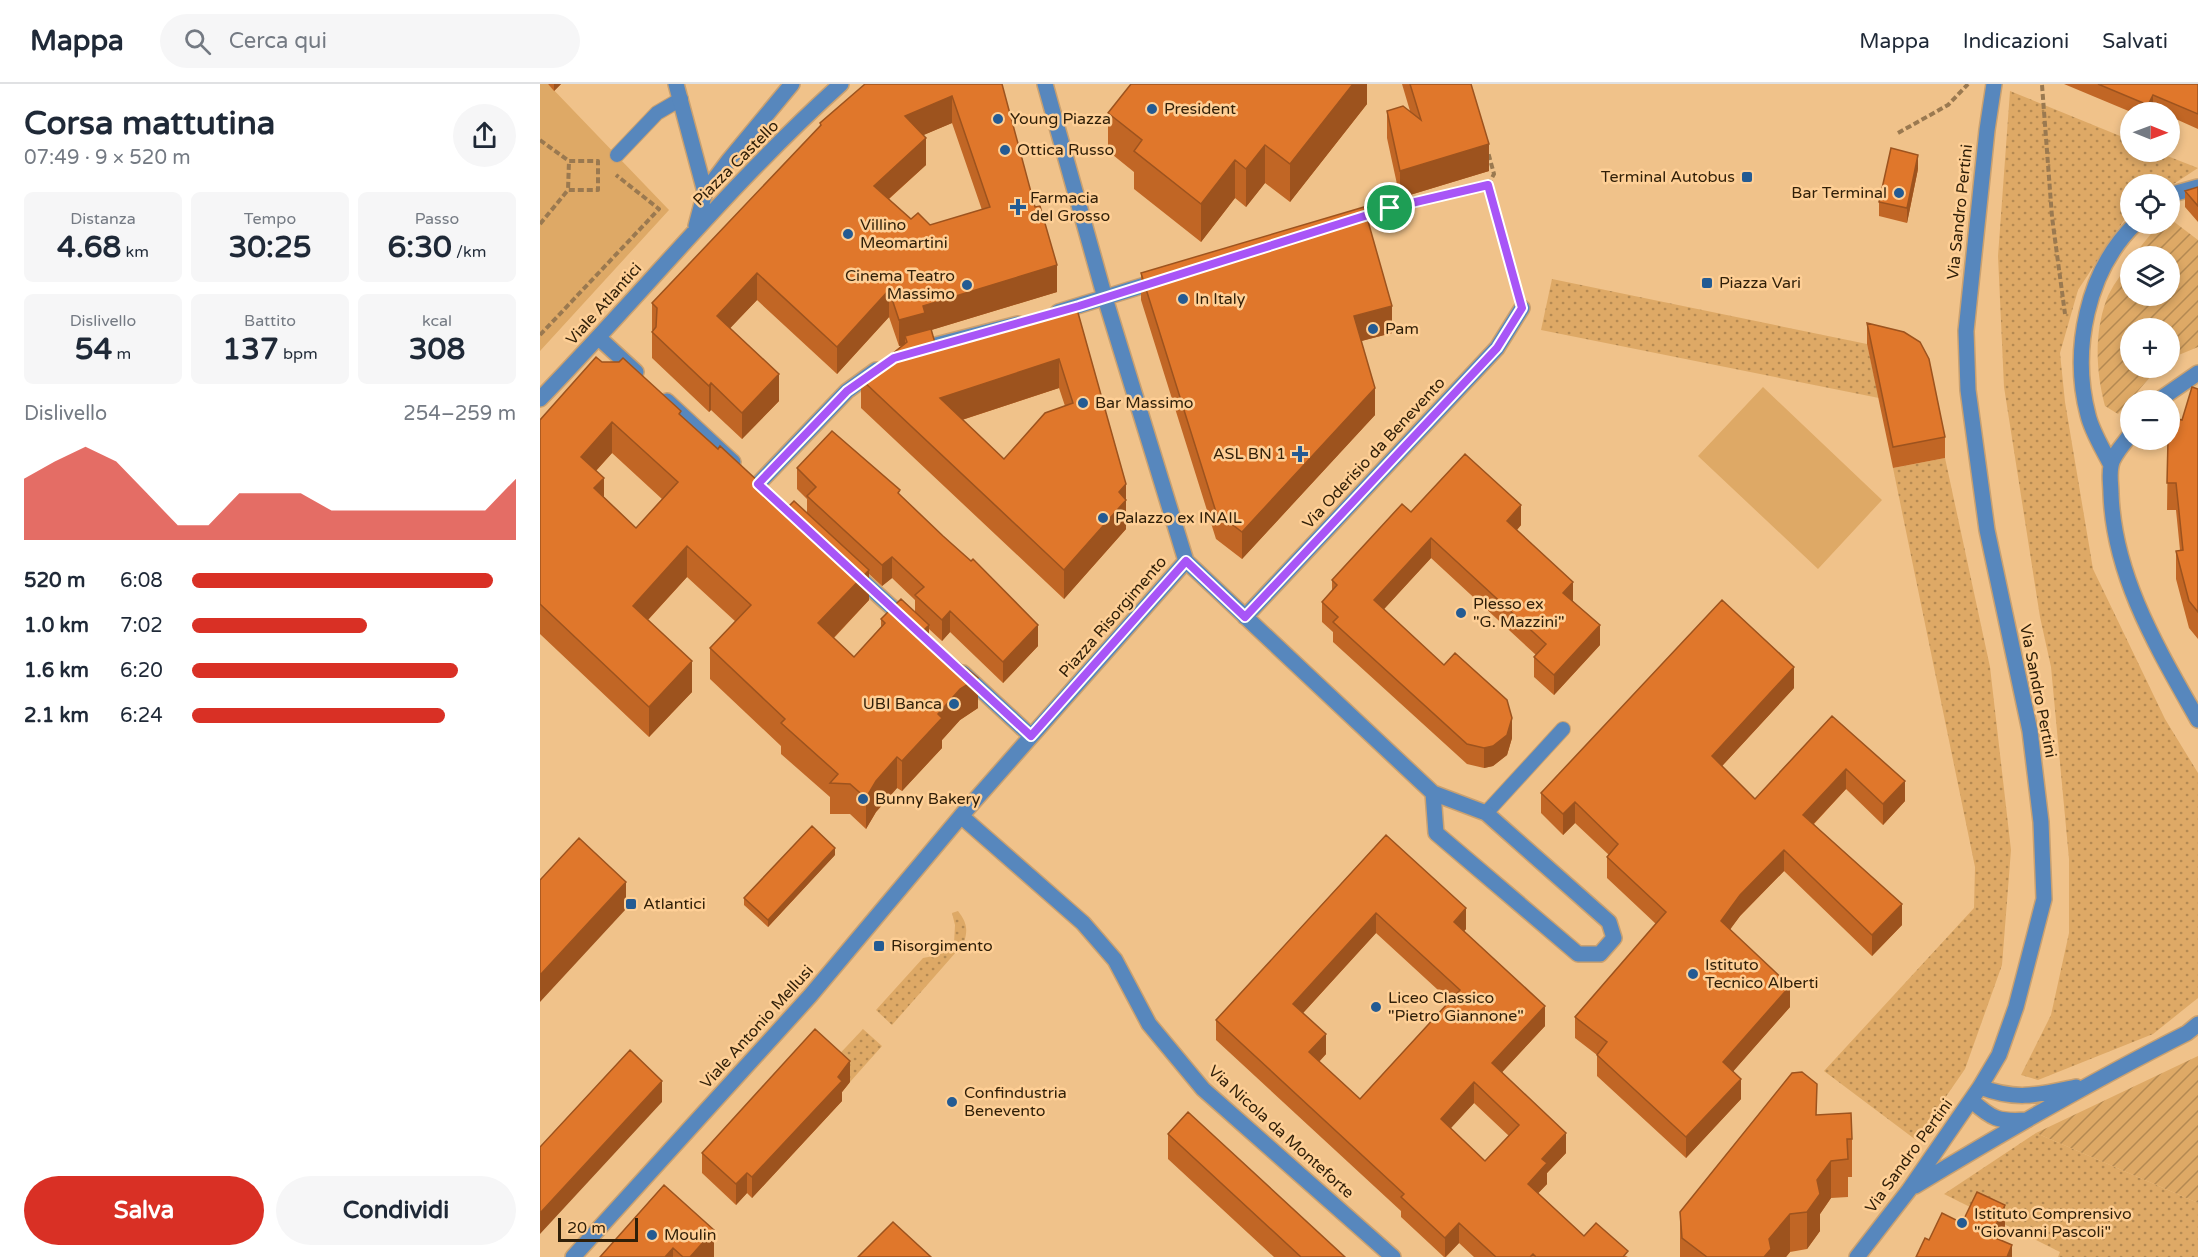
<!DOCTYPE html>
<html lang="it">
<head>
<meta charset="utf-8">
<style>
  :root { --surface:#fff; --page:#f6f6f7; --text:#1f2937; --muted:#747a83; --line:#e0e1e3; --accent:#d93025 }
  body { margin:0; font-family:"Varela Round",sans-serif; background:var(--page); color:var(--text); height:100vh; display:flex; flex-direction:column; font-size:22px; white-space:nowrap }
  * { box-sizing:border-box; margin:0 }
  p { font-size:20px; color:var(--muted) }
  .icon { flex:none; width:33px; height:33px; fill:none; stroke:currentColor; stroke-width:2; stroke-linecap:round; stroke-linejoin:round }
  .map { position:relative; flex:1; overflow:hidden }
  .panel { display:flex; flex-direction:column; background:var(--surface); width:540px }
  .panel>* { flex:none }
  .needle { width:39px; rotate:91deg }
  .controls { position:absolute; left:1580px; top:18px; display:grid; gap:12px }
  .controls a { display:grid; place-items:center; width:60px; height:60px; border-radius:50%; background:var(--surface); box-shadow:0 3px 9px #0003; font-size:30px }
  .scale { position:absolute; left:18px; bottom:15px; width:80px; box-sizing:border-box; padding-left:6px; border:3px solid #301f08; border-top:0; font-size:16px; line-height:21px; white-space:nowrap; color:#301f08; -webkit-text-stroke:4px #fecf96; paint-order:stroke }
  .pin { position:absolute; display:grid; place-items:center; width:51px; height:51px; color:#fff; margin:-26px; border:3px solid #fff; border-radius:50%; box-shadow:0 2px 6px #0007 }
  .round { display:grid; place-items:center; flex:none; width:63px; height:63px; border-radius:32px; background:var(--page) }
  .head { display:flex; align-items:center; justify-content:space-between; height:102px; padding:0 24px }
  h1 { font-size:33px; font-weight:700; line-height:45px }
  .figures { display:grid; grid-template-columns:repeat(3,1fr); gap:9px; height:102px; padding:6px 24px }
  .figures div { display:grid; align-content:center; border-radius:9px; background:var(--page); text-align:center }
  .figures b { font-size:30px; font-weight:700 }
  .figures small { font-size:16px; font-weight:400 }
  .figures p { font-size:16px }
  .chart { height:168px; padding:12px 24px }
  .chart p { display:flex; justify-content:space-between }
  .chart svg { width:100%; height:108px; margin-top:6px; fill:var(--accent); opacity:.7 }
  .cta { display:flex; gap:12px; margin-top:auto; padding:12px 24px }
  .cta a { flex:1; height:69px; border-radius:36px; background:var(--accent); color:#fff; font-size:24px; font-weight:700; line-height:69px; text-align:center }
  .cta a+a { background:var(--page); color:var(--text) }
  ul { padding:0 24px; list-style:none; font-size:20px }
  li { display:grid; grid-template-columns:96px 72px 1fr; align-items:center; height:45px }
  li i { height:15px; border-radius:8px; background:var(--accent) }
  header { display:flex; align-items:center; gap:36px; box-sizing:border-box; height:84px; padding:0 30px; background:var(--surface); border-bottom:2px solid var(--line) }
  header strong { font-size:28px }
  nav { display:flex; gap:33px; margin-inline-start:auto; font-size:21px }
  .search { width:420px; height:54px; background:var(--page); display:flex; align-items:center; gap:15px; box-sizing:border-box; padding:0 21px; border-radius:33px; color:var(--muted); font-size:22px }
  main { display:flex; flex:1; min-height:0 }
  .map>svg:first-child { display:block }
</style>
</head>
<body>
<header>
<strong>Mappa</strong>
<div class="search"><svg class="icon" aria-label="search" viewBox="0 0 24 24"><circle cx="10" cy="10" r="6"/><path d="M15 15l6 6"/></svg>Cerca qui</div>
<nav><a>Mappa</a><a>Indicazioni</a><a>Salvati</a></nav>
</header>
<main>
<section class="panel">
<div class="head"><div><h1>Corsa mattutina</h1><p>07:49 · 9 × 520 m</p></div><a class="round"><svg class="icon" aria-label="share" viewBox="0 0 24 24"><path d="M12 15V3M7 8l5-5 5 5M5 13v7h14v-7"/></svg></a></div>
<div class="figures">
<div><p>Distanza</p><b>4.68<small> km</small></b></div>
<div><p>Tempo</p><b>30:25</b></div>
<div><p>Passo</p><b>6:30<small> /km</small></b></div>
</div>
<div class="figures">
<div><p>Dislivello</p><b>54<small> m</small></b></div>
<div><p>Battito</p><b>137<small> bpm</small></b></div>
<div><p>kcal</p><b>308</b></div>
</div>
<div class="chart"><p><span>Dislivello</span>254–259 m</p>
<svg viewBox="0 0 160 44" preserveAspectRatio="none"><path d="M0 44V19L10 12L20 6L30 12L40 25L50 38L60 38L70 25L80 25L90 25L100 32L110 32L120 32L130 32L140 32L150 32L160 19V44z"/></svg>
</div>
<ul>
<li><b>520 m</b>6:08<i style="width:93%"></i></li>
<li><b>1.0 km</b>7:02<i style="width:54%"></i></li>
<li><b>1.6 km</b>6:20<i style="width:82%"></i></li>
<li><b>2.1 km</b>6:24<i style="width:78%"></i></li>
</ul>
<div class="cta"><a>Salva</a><a>Condividi</a></div>
</section>
<div class="map">
<svg width="1658" height="1173" viewBox="0 0 1658 1173">
  <defs>
    <pattern id="grass-dots" width="8" height="8" patternUnits="userSpaceOnUse" patternTransform="scale(1.5)"><rect width="8" height="8" fill="#dea966"/><path d="M2 2h.1M6 6h.1" fill="none" stroke="#b48952" stroke-width="1.8" stroke-linecap="round"/></pattern>
    <pattern id="garden-furrows" width="10" height="10" patternUnits="userSpaceOnUse" patternTransform="scale(1.5)"><rect width="10" height="10" fill="#dea966"/><path d="M-1 1l2-2M0 10L10 0M9 11l2-2" fill="none" stroke="#b48952"/></pattern>
  </defs>
  <rect width="100%" height="100%" fill="#f0c28a"/>
  <path fill="url(#grass-dots)" d="M1470 7 1590 56V68H1617L1658 84 1629 103V100H1590V127L1538 206 1520 269 1525 318 1553 485 1625 635 1658 689V914L1613 950 1498 996 1481 991 1511 931 1529 849V775L1511 583 1500 533 1464 303 1458 172Z
    M1012 195 1327 260 1339 314 1001 246Z
    M1405 374 1450 583 1471 766 1462 881 1425 985 1376 1056 1284 987 1434 824 1435 783 1353 384Z
    M418 827C427 839 428 845 424 859L352 941 336 926 383 874 399 871 414 859 415 841 412 829Z
    M323 945 342 962 310 998 290 980Z
    M1496 1049 1658 1119V1173H1518L1520 1168 1404 1110Z"/>
  <path fill="#dea966" d="M0 0H8L129 126 0 267Z
    M1223 303 1342 416 1278 485 1158 372Z"/>
  <path fill="url(#garden-furrows)" d="M1629 134 1658 156V263L1629 275V244H1590V284H1618L1578 330 1565 322C1556 288 1554 251 1566 217 1571 203 1582 190 1590 177V212H1629V172H1593L1619 140H1629Z
    M1658 972V1119L1496 1049Z"/>
  <g fill="none" stroke-linecap="round" stroke-linejoin="round">
    <defs>
      <path id="service" d="M77 71 117 29 141 15
        M946 729 1023 645"/>
      <path id="pedestrian" d="M165 108 189 76 252 0"/>
      <path id="minor" d="M136 0 165 108 156 142
        M505 0 565 214 646 477 893 709 946 729 1069 838 1074 854 1060 870H1038L896 749 893 709
        M1629 111 1658 103
        M807 138 850 124
        M518 228 621 196
        M59 254 96 288
        M396 261 478 240
        M0 315C101 211 193 97 301 0
        M1619 316 1658 289
        M127 317 193 378
        M1590 351C1584 360 1572 372 1571 382 1569 391 1571 401 1571 410 1574 493 1618 565 1658 636
        M1571 381C1563 365 1552 348 1548 331 1531 266 1547 187 1595 140
        M218 400 307 307 336 286
        M315 490 368 538
        M705 533 957 264 982 224
        M423 589 491 652
        M421 732 543 839 575 876 609 940 663 1005 853 1173
        M1440 1003C1477 1017 1498 1011 1536 1003
        M1431 1016C1452 1035 1458 1038 1487 1036
        M1375 1102C1464 1048 1554 996 1647 949L1658 940
        M33 1173 270 912 421 732 646 477
        M1317 1173 1369 1106 1440 1003 1459 971 1476 923 1504 815 1501 738 1490 647 1447 446 1428 306 1426 247 1447 46 1454 0"/>
    </defs>
    <use href="#service" stroke="#caa170" stroke-width="16"/>
    <use href="#pedestrian" stroke="#caa170" stroke-width="18"/>
    <use href="#minor" stroke="#caa170" stroke-width="18"/>
    <path stroke="#9a7950" stroke-width="4" stroke-dasharray="6 3" stroke-linecap="butt" d="M1502 1 1512 133 1525 230
      M1358 49 1408 21 1428 0
      M0 56 29 77H58V106H28L29 77
      M948 101 954 90 948 68
      M869 120 948 101 977 206
      M0 140 28 106
      M0 251 119 125 76 91"/>
    <use href="#service" stroke="#5787bd" stroke-width="14"/>
    <use href="#pedestrian" stroke="#5787bd" stroke-width="15"/>
    <use href="#minor" stroke="#5787bd" stroke-width="15"/>
  </g>
  <path fill="#c16625" fill-rule="evenodd" d="M8 0H21L14 7Z
    M462 0 517 208 391 246 395 259 417 257 460 245V240L535 218 586 400V445L524 515 321 324V295L361 262H359L349 233 297 290 217 216 190 244 239 317 202 355 171 326 169 328 112 274V248L113 247 112 246V219L280 43V39ZM412 39 442 126 390 141 371 135 349 115 386 81 383 51ZM519 304 525 322 464 375 422 336Z
    M827 0V20L750 118 725 99 706 123 695 114 661 158 594 105V88L568 67V29Z
    M862 0H931L949 87 860 114 847 54V27H870Z
    M1524 0H1658V45L1629 32V28H1621L1613 25 1612 28H1591Z
    M1378 85 1367 139 1339 132V118Z
    M1658 103V138L1645 123V107Z
    M601 189 852 249 821 257 835 331 702 475 676 455 601 216Z
    M1327 239 1405 353V374L1353 384 1327 260Z
    M62 278 141 332 178 365 247 424 267 429V415L257 405V384L360 411 498 562 463 599 410 548 402 557 389 545V554L438 624 420 636 402 656V664L362 707 357 704 336 728 326 745 310 730H290V713L241 670V662L170 595V564L196 538 147 493 108 536 152 608 109 653 0 550V336ZM72 369 122 415 96 444 64 413 56 387ZM329 490 342 502 352 494 375 516V528L341 535V543L314 573 294 554 329 516Z
    M1658 305V555L1649 544 1636 495V467L1640 466 1636 426H1627L1628 356 1642 336Z
    M871 428 981 441 977 446 1033 517 1060 561 1014 611 994 593V573L996 571 891 474 844 525 972 654 967 671 953 682 944 684 927 680 793 558V548L782 538V518L792 507V496Z
    M1254 604 1182 682 1215 715 1292 632 1365 717 1343 741 1306 705 1274 740 1362 841 1332 872 1244 787 1200 832 1190 845 1250 923 1193 987 1201 1015 1146 1074 1057 992V971L1035 954V933L1116 840 1067 794V773L1069 771 1035 739 1023 751 1001 729V709Z
    M846 751 926 845 924 847 1005 942 962 988 1026 1069 1007 1089V1100L998 1109 1044 1152 1088 1173H934L919 1159 906 1173H904L861 1133V1127L676 956V936ZM836 849 910 917 820 1015 779 978 786 970 763 929ZM934 1019 969 1052 945 1077 910 1044Z
    M295 771 228 843 204 821V814Z
    M310 998 302 1008V1017L212 1114 207 1109 196 1121 162 1089V1069Z
    M1277 1031 1312 1055V1093H1308V1113L1291 1114 1280 1130V1147L1267 1165 1250 1168 1246 1173H1140V1128Z
    M628 1050 805 1173H734L628 1075Z
    M124 1101 174 1173H60Z"/>
  <path fill="#9d531e" d="M14 0H21L14 7Z
    M813 0H827V20L750 118V80Z
    M1613 11V25L1612 28H1608V21Z
    M412 12V39L365 59V32Z
    M386 54V81L334 128V102Z
    M949 60V87L860 114V87Z
    M725 61V99L706 123V85Z
    M1378 71V85L1367 139V124Z
    M695 76V114L661 158V120Z
    M517 181V208L385 248 367 258 365 252V261L359 262V236L383 222Z
    M217 189V216L177 258V232Z
    M349 206V233L297 290V263Z
    M852 222V249L814 259V232Z
    M519 275V304L400 343V314Z
    M239 290V317L202 355V329Z
    M171 299V326L169 328V302Z
    M835 304V331L702 475V448Z
    M72 338V369L41 403V373Z
    M64 394V425L54 404Z
    M586 400V445L524 515V486L579 408Z
    M981 421V441L967 457V437Z
    M891 454V474L834 536V516Z
    M147 462V493L93 552V522Z
    M352 473V494L342 502V481Z
    M329 486V516L278 570V539Z
    M1033 498V518L1023 509Z
    M410 527V548L402 557V536Z
    M389 541V571L382 548Z
    M498 541V562L463 599V578Z
    M1060 541V561L1014 611V591Z
    M152 577V608L109 653V623Z
    M1254 583V604L1172 693V672Z
    M438 594V624L420 636 402 656V664L362 707V677L398 630 420 605Z
    M972 634V654L967 671 953 682 944 684V664Z
    M357 673V704L336 728 326 745V714L336 697Z
    M1306 685V705L1263 751V731Z
    M1365 697V717L1343 741V720Z
    M1035 718V739L1023 751V730Z
    M295 764V771L228 843V836Z
    M1244 766V787L1200 832 1181 858V837L1200 811Z
    M86 798V825L0 918V891Z
    M1362 820V841L1332 872V851Z
    M926 824V845L914 858V838Z
    M836 829V849L753 940V920Z
    M1250 902V923L1183 999V978Z
    M1005 922V942L952 999V979Z
    M786 950V970L769 988V968Z
    M310 977V998L302 1008V1017L212 1114V1093Z
    M1201 995V1015L1146 1074V1053Z
    M122 997V1018L0 1150V1129Z
    M934 998V1019L901 1055V1035Z
    M1026 1049V1069L1007 1089V1100L988 1120V1100L1002 1075Z
    M1291 1077V1114L1280 1130V1147L1267 1165V1128L1277 1096Z
    M207 1089V1109L196 1121V1100Z
    M1465 1121V1142L1451 1173V1152Z
    M1250 1130V1168L1246 1173H1224L1229 1155Z
    M919 1139V1159L905 1173V1154Z
    M174 1146V1173H150Z
    M1472 1161V1173H1467Z
    M133 1164V1173H125Z"/>
  <path fill="#e0772b" stroke="#9d531e" stroke-width="1.5" fill-rule="evenodd" d="M325 0H462L495 123 500 122 517 181 383 222 385 229 359 236 349 206 297 263 217 189 177 232 239 290 202 329 171 299 169 302 112 248 116 243 117 224 112 219 281 41 280 39ZM412 12 450 123 390 141 378 129 371 135 334 102 386 54 365 32Z
    M591 0H813L750 80 725 61 706 85 695 76 661 120 594 67 602 56 568 29Z
    M870 0H931L949 60 860 87 847 27 863 22 881 36Z
    M1558 0H1658V30L1613 11 1608 21Z
    M1351 64 1378 71 1367 124 1339 118Z
    M1658 103V122L1645 107Z
    M824 123 852 222 814 232 835 304 702 448 676 428 601 189Z
    M535 218 586 400 579 408 586 416 524 486 321 295 367 258 365 252 391 245 395 259 416 253 417 257 461 245 460 240ZM519 275 533 319 505 329 464 375 400 314Z
    M1327 239 1364 248 1380 258 1389 275 1405 353 1353 363Z
    M56 273 62 278H79L83 274 141 327 139 330 178 365 180 362 247 424 254 417 329 486 278 539 314 573 345 539 341 535 361 515 389 541 382 548 438 594 420 605 398 630 402 634 362 677 357 673 336 697 326 714 310 700 290 699 298 690 241 639 245 635 170 564 211 521 147 462 93 522 152 577 109 623 0 520V336ZM72 338 138 398 96 444 54 404 64 394 41 373Z
    M1652 303 1658 305V528L1649 517 1636 467 1643 466 1636 399H1627L1628 356H1629V348L1634 334 1642 336Z
    M292 347 360 406 358 409 403 452 431 477 433 475 498 541 463 578 410 527 402 536 375 511 384 503 352 473 342 481 267 412 276 403 257 384Z
    M925 370 981 421 967 437 1033 498 1023 509 1060 541 1014 591 994 573 1006 560 891 454 834 516 904 581 915 569 967 616 972 634 967 651 953 662 944 664 927 660 793 538 798 533 782 518 797 501 792 496 862 420 871 428Z
    M1182 516 1254 583 1172 672 1215 715 1292 632 1365 697 1343 720 1306 685 1263 731 1362 820 1332 851 1244 766 1200 811 1181 837 1250 902 1183 978 1201 995 1146 1053 1057 971 1067 958 1035 933 1126 828 1067 773 1078 760 1035 718 1023 730 1001 709Z
    M272 742 295 764 228 836 204 814Z
    M846 751 926 824 914 838 1005 922 952 979 1026 1049 1002 1075 1007 1079 988 1100 1044 1152 1056 1139 1088 1167 1083 1173H996L993 1170 990 1173H956L919 1139 905 1154 861 1113 864 1110 676 936ZM836 829 920 906 820 1015 769 968 786 950 753 920ZM934 998 979 1041 945 1077 901 1035Z
    M39 754 86 798 0 891V796Z
    M275 945 310 977 298 993 302 997 212 1093 207 1089 196 1100 162 1069Z
    M90 966 122 997 0 1129V1063Z
    M1262 988 1277 1000 1276 1031 1311 1029 1312 1055H1307L1308 1075 1291 1077 1277 1096 1280 1110 1267 1128 1250 1130 1229 1155 1231 1165 1224 1173H1167L1142 1154 1140 1128 1252 989Z
    M648 1028 805 1173H761L628 1050Z
    M124 1101 174 1146 150 1173H143L133 1164 125 1173H60Z
    M1437 1108 1465 1121 1451 1152 1472 1161 1467 1173H1376L1385 1154 1389 1156 1402 1129 1422 1139Z
    M353 1138 391 1173H318Z"/>
  <g fill="none" stroke-linecap="round" stroke-linejoin="round">
    <defs>
      <path id="route" d="M948 101 982 224 957 264 705 533 646 477 491 652 218 400 307 307 354 274 539 222 850 124Z"/>
    </defs>
    <use href="#route" stroke="#fff" stroke-width="12"/>
    <use href="#route" stroke="#a855f7" stroke-width="8"/>
  </g>
  <g fill="#245b93" stroke="#fecf96" stroke-width="2">
    <circle cx="612" cy="25" r="6"/>
    <circle cx="458" cy="35" r="6"/>
    <circle cx="465" cy="66" r="6"/>
    <rect x="1201" y="87" width="12" height="12" rx="3"/>
    <circle cx="1359" cy="109" r="6"/>
    <path d="M475 114h6v6h6v6h-6v6h-6v-6h-6v-6h6z"/>
    <circle cx="308" cy="150" r="6"/>
    <rect x="1161" y="193" width="12" height="12" rx="3"/>
    <circle cx="427" cy="201" r="6"/>
    <circle cx="643" cy="215" r="6"/>
    <circle cx="833" cy="245" r="6"/>
    <circle cx="543" cy="319" r="6"/>
    <path d="M757 361h6v6h6v6h-6v6h-6v-6h-6v-6h6z"/>
    <circle cx="563" cy="434" r="6"/>
    <circle cx="921" cy="529" r="6"/>
    <circle cx="414" cy="620" r="6"/>
    <circle cx="323" cy="715" r="6"/>
    <rect x="85" y="814" width="12" height="12" rx="3"/>
    <rect x="333" y="856" width="12" height="12" rx="3"/>
    <circle cx="1153" cy="890" r="6"/>
    <circle cx="836" cy="923" r="6"/>
    <circle cx="412" cy="1018" r="6"/>
    <circle cx="1422" cy="1139" r="6"/>
    <circle cx="112" cy="1151" r="6"/>
  </g>
  <g text-anchor="middle" dominant-baseline="central" stroke-width="5" stroke-linejoin="round" paint-order="stroke">
    <g font-size="16" fill="#301f08" stroke="#fecf96" text-anchor="start">
      <text x="624" y="25">President</text>
      <text x="470" y="35">Young Piazza</text>
      <text x="477" y="66">Ottica Russo</text>
      <text x="1195" y="93" text-anchor="end">Terminal Autobus</text>
      <text x="1347" y="109" text-anchor="end">Bar Terminal</text>
      <text x="490" y="114">Farmacia<tspan x="490" dy="18">del Grosso</tspan></text>
      <text x="320" y="141">Villino<tspan x="320" dy="18">Meomartini</tspan></text>
      <text x="415" y="192" text-anchor="end">Cinema Teatro<tspan x="415" dy="18">Massimo</tspan></text>
      <text x="1179" y="199">Piazza Vari</text>
      <text x="655" y="215">In Italy</text>
      <text x="845" y="245">Pam</text>
      <text x="555" y="319">Bar Massimo</text>
      <text x="746" y="370" text-anchor="end">ASL BN 1</text>
      <text x="575" y="434">Palazzo ex INAIL</text>
      <text x="933" y="520">Plesso ex<tspan x="933" dy="18">"G. Mazzini"</tspan></text>
      <text x="402" y="620" text-anchor="end">UBI Banca</text>
      <text x="335" y="715">Bunny Bakery</text>
      <text x="103" y="820">Atlantici</text>
      <text x="351" y="862">Risorgimento</text>
      <text x="1165" y="881">Istituto<tspan x="1165" dy="18">Tecnico Alberti</tspan></text>
      <text x="848" y="914">Liceo Classico<tspan x="848" dy="18">"Pietro Giannone"</tspan></text>
      <text x="424" y="1009">Confindustria<tspan x="424" dy="18">Benevento</tspan></text>
      <text x="1434" y="1130">Istituto Comprensivo<tspan x="1434" dy="18">"Giovanni Pascoli"</tspan></text>
      <text x="124" y="1151">Moulin</text>
    </g>
    <g font-size="16" fill="#301f08" stroke="#fecf96">
      <text transform="translate(196 79) rotate(-45)">Piazza Castello</text>
      <text transform="translate(1420 128) rotate(-84)">Via Sandro Pertini</text>
      <text transform="translate(64 220) rotate(-48)">Viale Atlantici</text>
      <text transform="translate(834 369) rotate(-47)">Via Oderisio da Benevento</text>
      <text transform="translate(573 533) rotate(-49)">Piazza Risorgimento</text>
      <text transform="translate(1498 607) rotate(79)">Via Sandro Pertini</text>
      <text transform="translate(217 943) rotate(-48)">Viale Antonio Mellusi</text>
      <text transform="translate(741 1048) rotate(42)">Via Nicola da Monteforte</text>
      <text transform="translate(1369 1072) rotate(-54)">Via Sandro Pertini</text>
    </g>
  </g>
</svg>
<div class="controls">
<a><svg class="needle" viewBox="-14 -14 28 28"><path d="M0-13l5 13h-10z" fill="#e53935"/><path d="M0 13l5-13h-10z" fill="#747a83"/></svg></a>
<a><svg class="icon" aria-label="locate" viewBox="0 0 24 24"><circle cx="12" cy="12" r="6"/><path d="M12 2v4M12 18v4M2 12h4M18 12h4"/></svg></a>
<a><svg class="icon" aria-label="layers" viewBox="0 0 24 24"><path d="M12 4l9 5-9 5-9-5zM3 14l9 5 9-5"/></svg></a>
<a>+</a>
<a>−</a>
</div>
<div class="scale">20 m</div>
<div class="pin" style="left:850px;top:124px;background:#1e9e55"><svg class="icon" aria-label="arrive" viewBox="0 0 24 24"><path d="M6 21V4h12l-3 4 3 4H6"/></svg></div>
</div>
</main>
</body>
</html>
